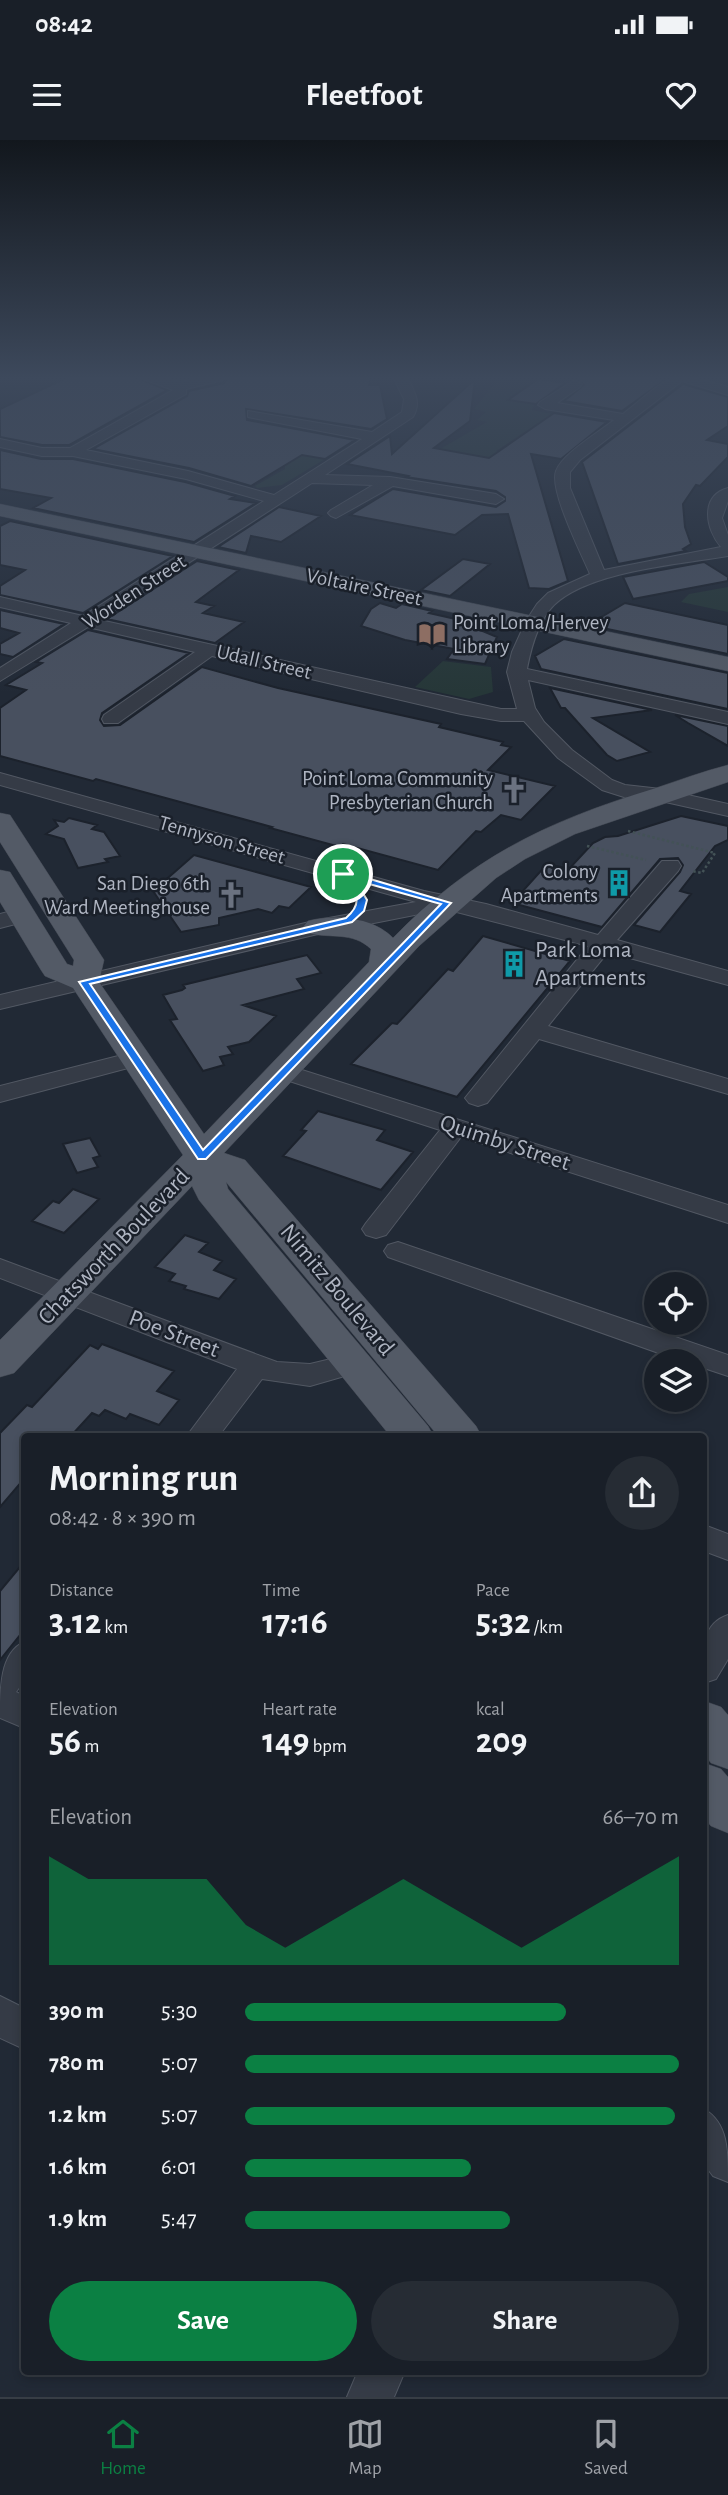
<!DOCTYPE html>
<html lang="en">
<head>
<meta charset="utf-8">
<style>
  :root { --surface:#191f28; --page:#262c34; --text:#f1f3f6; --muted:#9fa2a8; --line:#373d45; --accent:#0b8043 }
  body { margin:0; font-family:"Alegreya Sans",sans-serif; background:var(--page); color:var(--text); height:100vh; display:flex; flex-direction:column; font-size:26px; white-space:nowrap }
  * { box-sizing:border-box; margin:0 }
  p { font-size:23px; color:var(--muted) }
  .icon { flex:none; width:38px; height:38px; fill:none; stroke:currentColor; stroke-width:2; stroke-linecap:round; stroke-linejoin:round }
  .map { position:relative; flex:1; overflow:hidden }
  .side { position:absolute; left:21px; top:1293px; width:686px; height:942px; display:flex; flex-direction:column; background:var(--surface); border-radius:7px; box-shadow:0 4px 10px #0003,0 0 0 2px var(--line) }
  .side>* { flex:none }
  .tools { position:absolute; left:644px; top:1132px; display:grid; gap:14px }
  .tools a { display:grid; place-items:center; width:63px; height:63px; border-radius:50%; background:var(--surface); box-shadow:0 4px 10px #0003,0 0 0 2px var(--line); font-size:35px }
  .pin { position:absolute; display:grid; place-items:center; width:60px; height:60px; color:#fff; margin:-30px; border:4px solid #fff; border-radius:50%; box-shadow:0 2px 7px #0007 }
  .round { display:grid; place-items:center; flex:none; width:74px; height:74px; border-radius:37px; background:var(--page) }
  .head { display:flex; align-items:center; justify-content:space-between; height:119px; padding:0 28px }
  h1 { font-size:38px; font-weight:600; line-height:52px }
  .figures { display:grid; grid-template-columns:repeat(3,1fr); gap:10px; height:119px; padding:7px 28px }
  .figures div { display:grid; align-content:center }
  .figures b { font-size:35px; font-weight:600 }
  .figures small { font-size:19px; font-weight:400 }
  .figures p { font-size:19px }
  .chart { height:196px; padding:14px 28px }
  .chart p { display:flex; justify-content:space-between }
  .chart svg { width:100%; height:126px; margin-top:7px; fill:var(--accent); opacity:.7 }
  .cta { display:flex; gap:14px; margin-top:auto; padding:14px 28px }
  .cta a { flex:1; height:80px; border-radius:42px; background:var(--accent); color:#fff; font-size:28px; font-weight:600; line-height:80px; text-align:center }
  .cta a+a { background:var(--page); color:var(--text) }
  ul { padding:0 28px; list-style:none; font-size:23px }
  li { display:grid; grid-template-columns:112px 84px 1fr; align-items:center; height:52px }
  li i { height:18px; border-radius:9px; background:var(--accent) }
  .status { display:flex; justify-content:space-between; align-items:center; height:49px; padding:0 35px; background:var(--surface); direction:ltr }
  .status svg { height:19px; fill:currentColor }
  header { display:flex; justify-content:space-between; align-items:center; height:91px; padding:0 28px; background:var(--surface); font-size:32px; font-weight:600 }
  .tab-bar { display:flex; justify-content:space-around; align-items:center; height:98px; border-top:2px solid var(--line); background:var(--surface); font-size:19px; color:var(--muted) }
  .tab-bar a { display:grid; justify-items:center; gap:4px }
  .tab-bar .active { color:var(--accent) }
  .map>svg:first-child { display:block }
</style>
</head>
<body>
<div class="status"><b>08:42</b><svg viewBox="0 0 49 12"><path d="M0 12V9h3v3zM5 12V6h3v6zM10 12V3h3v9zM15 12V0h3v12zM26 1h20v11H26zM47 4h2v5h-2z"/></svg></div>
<header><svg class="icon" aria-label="menu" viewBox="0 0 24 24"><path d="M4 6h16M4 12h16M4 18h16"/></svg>Fleetfoot<svg class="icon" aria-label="heart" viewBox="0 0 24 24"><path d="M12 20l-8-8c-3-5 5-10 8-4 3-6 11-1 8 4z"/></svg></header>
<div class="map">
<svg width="728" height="2257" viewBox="0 0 728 2257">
  <rect width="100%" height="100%" fill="#212935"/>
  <path fill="#263738" d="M492 237H537L510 258 534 265 532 270 552 274 496 311 533 317 524 324 440 309 487 282 477 280 486 272 474 269 498 239Z
    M189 294 325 319 282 345 257 348 255 346 285 329V326L238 316Z
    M728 447V472L681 462 689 454Z
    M443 521 491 527 493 552 469 559 415 547Z"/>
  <path fill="#48505f" stroke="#1c222c" stroke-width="2" d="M68 237H135L167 250 69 305H42L0 297V269Z
    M228 237H371L369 245H380L387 279 371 289 246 269 247 280 355 300 325 319 302 315 251 346 189 328 93 309 187 256 189 251 224 243Z
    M575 237H653L666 239 622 271 564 261 584 245 576 238 571 239Z
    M475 239 470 281 434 308 489 318 554 273 607 282 561 319 531 314 568 441 549 449 529 448 508 374 482 375 455 395 350 375 393 349 496 367 505 361V357L496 351 406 337 408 336 347 324 390 296 392 314Z
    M538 239 565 243 536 264 508 260Z
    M683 244 728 257V286L707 300 728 304V317L700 346 696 345 683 364 685 387 691 404 683 409 686 411 618 424 582 322Z
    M0 310 41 319H73L185 342 235 356 230 359 256 363 194 402 33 368 51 358 0 349Z
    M279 367 321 376 281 402 251 396 246 413 218 407Z
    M10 381 173 416 83 473 0 455V446L25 430 0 425V386Z
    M463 419 490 424 450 456 421 450Z
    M197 421 239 430 196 462 214 466 203 473 244 482 215 503 107 479Z
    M704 422 728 437V441L633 459 623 437Z
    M380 463 396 468 402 464 432 471 429 473 469 482 468 485 497 497 485 524 447 519 454 509 405 500 361 486 371 469Z
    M625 463 728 485V514L588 485Z
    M0 470 64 484 13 517 0 514V504L19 493 0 488Z
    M88 490 189 513 102 573 100 580 104 586 120 585 202 527 278 548 441 584 439 587 503 602 501 605 511 607 488 630 555 646 521 680 501 675 481 692 476 691 438 730 343 704 340 707 270 688 272 687 96 639 93 641 0 616V568L26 550 6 545 42 523 36 522Z
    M564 499 728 533V569L541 529 535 516Z
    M550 548 652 570 593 578 650 612 617 621 607 615 565 568H561Z
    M675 575 728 586V606L688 583Z
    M681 676 728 686V700L715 706 680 751 691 754 660 792 634 785 680 732 683 725 678 718 660 719 602 787 512 763 547 724 569 729 593 703 605 697 618 696Z
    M69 678 97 685 92 689 104 692 120 716 105 719 108 722 78 728 64 699 46 694 58 686 54 680 64 682Z
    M194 715 311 747 289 768 279 766 272 773 258 769 219 778V785L181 792 153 751Z
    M483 796 570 821 457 957 351 924 392 883 397 884 448 829 453 831Z
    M307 815 321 833 297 839 304 849 243 865 276 876 249 902 228 907 233 914 220 917 224 925 203 931 170 880 177 879 163 855 182 850 185 848 183 845Z
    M318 971 385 990 377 1000 413 1012 381 1050 283 1016 306 991 301 990Z
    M90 998 100 1016 93 1018 98 1027 77 1033 63 1004Z
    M73 1049 99 1059 64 1093 32 1081 53 1061 59 1063Z
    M185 1095 208 1103 199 1112 222 1121 214 1130 236 1139 219 1159 184 1149 186 1146 169 1141 175 1134 155 1127Z
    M102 1204 174 1231 157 1251 179 1260 159 1285 130 1274 126 1279 105 1270 99 1276 92 1273 70 1297H24V1339L0 1367V1293L27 1265 32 1267 90 1205 98 1209Z
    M24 1422V1490L0 1520V1451Z"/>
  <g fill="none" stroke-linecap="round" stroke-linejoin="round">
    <defs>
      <path id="minor" d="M138 237H162L180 242 201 237H225L223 240 186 249V254L86 310 188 331 274 355 362 299 253 278 248 277V271L372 292 402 272 404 259 393 237H407C414 251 422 262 413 277L325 335 390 337 496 354 504 359 496 364 393 346 336 378 331 376 328 373 331 370 373 345 312 343 100 480 501 569H517L507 532 512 512 526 481 537 464 548 453 590 434C581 413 549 350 556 331 562 314 599 292 614 280L545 269 538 265 540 262 575 240 582 244 580 247 557 263 623 274C670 237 667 229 728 247V255L682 241 580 320 570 332V348L604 430 721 407C706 390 699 356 728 348V361L722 378 728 395V416C681 424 589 431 554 465 538 481 531 508 527 529L728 572V584L528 540 535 568 544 582 572 610 612 640 625 645 661 649 728 664V676L661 661 624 657 602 650 558 618 524 581H501L461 574 212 516 118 583H104L102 579 104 575 195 512 88 487 0 541V528L71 483 0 467V457L83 476 264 361 186 339 73 316H42L0 307V299L42 308H70L173 250Z
        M0 633 424 751 486 764 598 795 662 721H678L681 726 678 731 617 800 728 831V845L608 812 548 886 728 939V954L539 899 487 963 478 966 469 963 465 958 469 953 588 806 445 769 318 794 0 869V855L318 780 416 762 0 645Z
        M23 768 31 770 34 775 31 780 0 788V774Z
        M134 912 143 914 146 919 143 924 0 962V946Z
        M283 924 728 1065V1083L461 997 386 1095 376 1098 366 1095 362 1089 366 1083 440 990 274 936 271 931 274 926Z
        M398 1102 728 1215V1236L695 1225V1222H684L388 1117 384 1111 388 1105Z
        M0 1119 277 1222 310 1224 352 1214 362 1217 367 1224 362 1231 310 1246 262 1239 218 1297H186L237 1229 0 1138Z
        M704 1385 728 1394V1420L704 1411Z
        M728 1475V1519L716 1539 704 1543C704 1517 698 1485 728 1475Z
        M24 1502V1541L16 1552 24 1556V1588L0 1578C0 1548 0 1513 24 1502Z
        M0 1856 24 1868V1909L0 1898Z
        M704 1969C728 1983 728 2010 728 2042L713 2036 704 2024Z
        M358 2231H405L394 2257H347Z"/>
      <path id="major" d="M0 364 728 517V531L0 376Z
        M728 625V642L575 694 525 719 496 738 419 806 224 1013 245 1020 476 1286 482 1297H439L226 1042 228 1049 428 1286 434 1297H391L199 1060 192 1046 14 1233 0 1237V1200L183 1015 73 848 45 836 41 830 0 762V730L10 732 67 824 73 826 74 820 0 702V673L10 675 104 820 99 842 204 994 369 822 371 809C352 791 331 799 308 793L303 787 308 781C334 774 373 777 393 798 473 716 548 681 656 648 680 640 704 631 728 625Z
        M704 1561 721 1567 728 1575V1629L711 1623 704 1614Z
        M704 1623 721 1629 728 1637V1693L711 1686 704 1678Z"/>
    </defs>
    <use href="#minor" stroke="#525863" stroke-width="2"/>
    <use href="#major" stroke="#3e444f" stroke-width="1"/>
    <path stroke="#435256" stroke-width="2.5" stroke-dasharray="2.5 2.5" stroke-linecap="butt" d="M628 691 715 713 702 733 692 731
      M587 706 646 720"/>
    <use href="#minor" fill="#353b46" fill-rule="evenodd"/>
    <use href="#major" fill="#535a66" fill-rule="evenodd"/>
  </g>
  <linearGradient id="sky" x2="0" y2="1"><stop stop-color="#12171d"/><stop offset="0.43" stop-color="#3d495c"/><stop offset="1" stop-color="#3d495c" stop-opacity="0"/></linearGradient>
  <rect width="728" height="553" fill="url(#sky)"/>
  <path fill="#1a73e8" stroke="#fff" stroke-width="2" fill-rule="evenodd" d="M343 731 451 763 206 1019H198L79 842 346 778C367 760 353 750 338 734ZM355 740 441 764 203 1010 90 844 352 782 364 771 367 760Z"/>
  <defs>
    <symbol id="library-bare" viewBox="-9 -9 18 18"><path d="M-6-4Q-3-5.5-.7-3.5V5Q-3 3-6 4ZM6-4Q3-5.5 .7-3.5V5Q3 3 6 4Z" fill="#8d6e63" stroke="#1a202a" stroke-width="2.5" paint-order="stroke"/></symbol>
    <symbol id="church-bare" viewBox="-9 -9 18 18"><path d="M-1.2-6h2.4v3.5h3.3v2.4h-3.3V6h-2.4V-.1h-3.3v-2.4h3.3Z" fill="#6b7280" stroke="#1a202a" stroke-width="2.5" paint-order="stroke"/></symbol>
    <symbol id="building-bare" viewBox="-9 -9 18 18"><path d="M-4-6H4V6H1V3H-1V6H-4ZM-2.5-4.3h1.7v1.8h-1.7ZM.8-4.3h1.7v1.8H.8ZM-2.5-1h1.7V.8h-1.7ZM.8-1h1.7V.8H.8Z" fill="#0f9aa8" stroke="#1a202a" stroke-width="2.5" paint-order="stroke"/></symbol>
  </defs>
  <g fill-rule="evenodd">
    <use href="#library-bare" x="413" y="475" width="38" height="38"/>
    <use href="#church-bare" x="495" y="631" width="38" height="38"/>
    <use href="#building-bare" x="600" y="724" width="38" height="38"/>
    <use href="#church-bare" x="212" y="736" width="38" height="38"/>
    <use href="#building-bare" x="495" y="805" width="38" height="38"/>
  </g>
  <g text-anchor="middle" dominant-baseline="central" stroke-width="5" stroke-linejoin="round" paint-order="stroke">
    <g font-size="21" fill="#afb5c2" stroke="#1a202a">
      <text transform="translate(364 447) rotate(12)">Voltaire Street</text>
      <text transform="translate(134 452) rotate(-33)">Worden Street</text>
      <text transform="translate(264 522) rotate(13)">Udall Street</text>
      <text transform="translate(222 700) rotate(16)">Tennyson Street</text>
    </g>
    <g font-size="21" fill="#afb5c2" stroke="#1a202a" text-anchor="end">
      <text x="453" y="482" text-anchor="start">Point Loma/Hervey<tspan x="453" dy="24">Library</tspan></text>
      <text x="493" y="638">Point Loma Community<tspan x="493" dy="24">Presbyterian Church</tspan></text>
      <text x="598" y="731">Colony<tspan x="598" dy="24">Apartments</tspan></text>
      <text x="210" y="743">San Diego 6th<tspan x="210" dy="24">Ward Meetinghouse</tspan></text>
    </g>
    <g font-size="24" fill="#afb5c2" stroke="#1a202a" text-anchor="start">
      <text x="535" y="810">Park Loma<tspan x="535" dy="28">Apartments</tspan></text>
    </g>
    <g font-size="24" fill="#afb5c2" stroke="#1a202a">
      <text transform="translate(505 1003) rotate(18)">Quimby Street</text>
      <text transform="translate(114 1107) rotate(-46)">Chatsworth Boulevard</text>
      <text transform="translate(337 1150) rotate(50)">Nimitz Boulevard</text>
      <text transform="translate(174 1194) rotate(21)">Poe Street</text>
    </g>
  </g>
</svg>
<div class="tools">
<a><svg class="icon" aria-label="locate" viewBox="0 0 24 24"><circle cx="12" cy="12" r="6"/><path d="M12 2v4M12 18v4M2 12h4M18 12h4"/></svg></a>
<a><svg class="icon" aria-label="layers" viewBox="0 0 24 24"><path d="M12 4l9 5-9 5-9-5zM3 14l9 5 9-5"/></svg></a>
</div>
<div class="pin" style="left:343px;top:734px;background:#1e9e55"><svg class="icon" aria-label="arrive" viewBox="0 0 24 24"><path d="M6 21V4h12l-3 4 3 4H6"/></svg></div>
<section class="side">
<div class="head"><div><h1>Morning run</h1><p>08:42 · 8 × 390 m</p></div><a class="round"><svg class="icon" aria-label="share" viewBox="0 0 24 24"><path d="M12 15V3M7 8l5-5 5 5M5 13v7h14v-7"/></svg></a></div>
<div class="figures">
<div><p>Distance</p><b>3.12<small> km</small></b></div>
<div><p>Time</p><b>17:16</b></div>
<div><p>Pace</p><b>5:32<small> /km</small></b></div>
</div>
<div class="figures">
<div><p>Elevation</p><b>56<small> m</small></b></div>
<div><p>Heart rate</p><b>149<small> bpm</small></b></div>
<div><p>kcal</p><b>209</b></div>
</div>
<div class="chart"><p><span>Elevation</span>66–70 m</p>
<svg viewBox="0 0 160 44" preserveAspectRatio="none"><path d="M0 44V6L10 14L20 14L30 14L40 14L50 30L60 38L70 30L80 22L90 14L100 22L110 30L120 38L130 30L140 22L150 14L160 6V44z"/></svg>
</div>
<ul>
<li><b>390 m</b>5:30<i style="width:74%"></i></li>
<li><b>780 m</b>5:07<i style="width:100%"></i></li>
<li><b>1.2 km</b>5:07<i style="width:99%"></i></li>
<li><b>1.6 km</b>6:01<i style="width:52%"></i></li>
<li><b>1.9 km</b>5:47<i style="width:61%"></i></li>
</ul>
<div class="cta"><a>Save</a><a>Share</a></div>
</section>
</div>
<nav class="tab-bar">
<a class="active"><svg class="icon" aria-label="home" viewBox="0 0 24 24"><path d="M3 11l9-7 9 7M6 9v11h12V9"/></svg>Home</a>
<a><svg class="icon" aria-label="map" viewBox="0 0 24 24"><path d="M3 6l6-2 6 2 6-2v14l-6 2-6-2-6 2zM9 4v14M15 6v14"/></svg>Map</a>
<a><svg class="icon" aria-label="saved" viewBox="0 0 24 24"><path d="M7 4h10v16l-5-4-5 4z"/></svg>Saved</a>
</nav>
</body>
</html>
